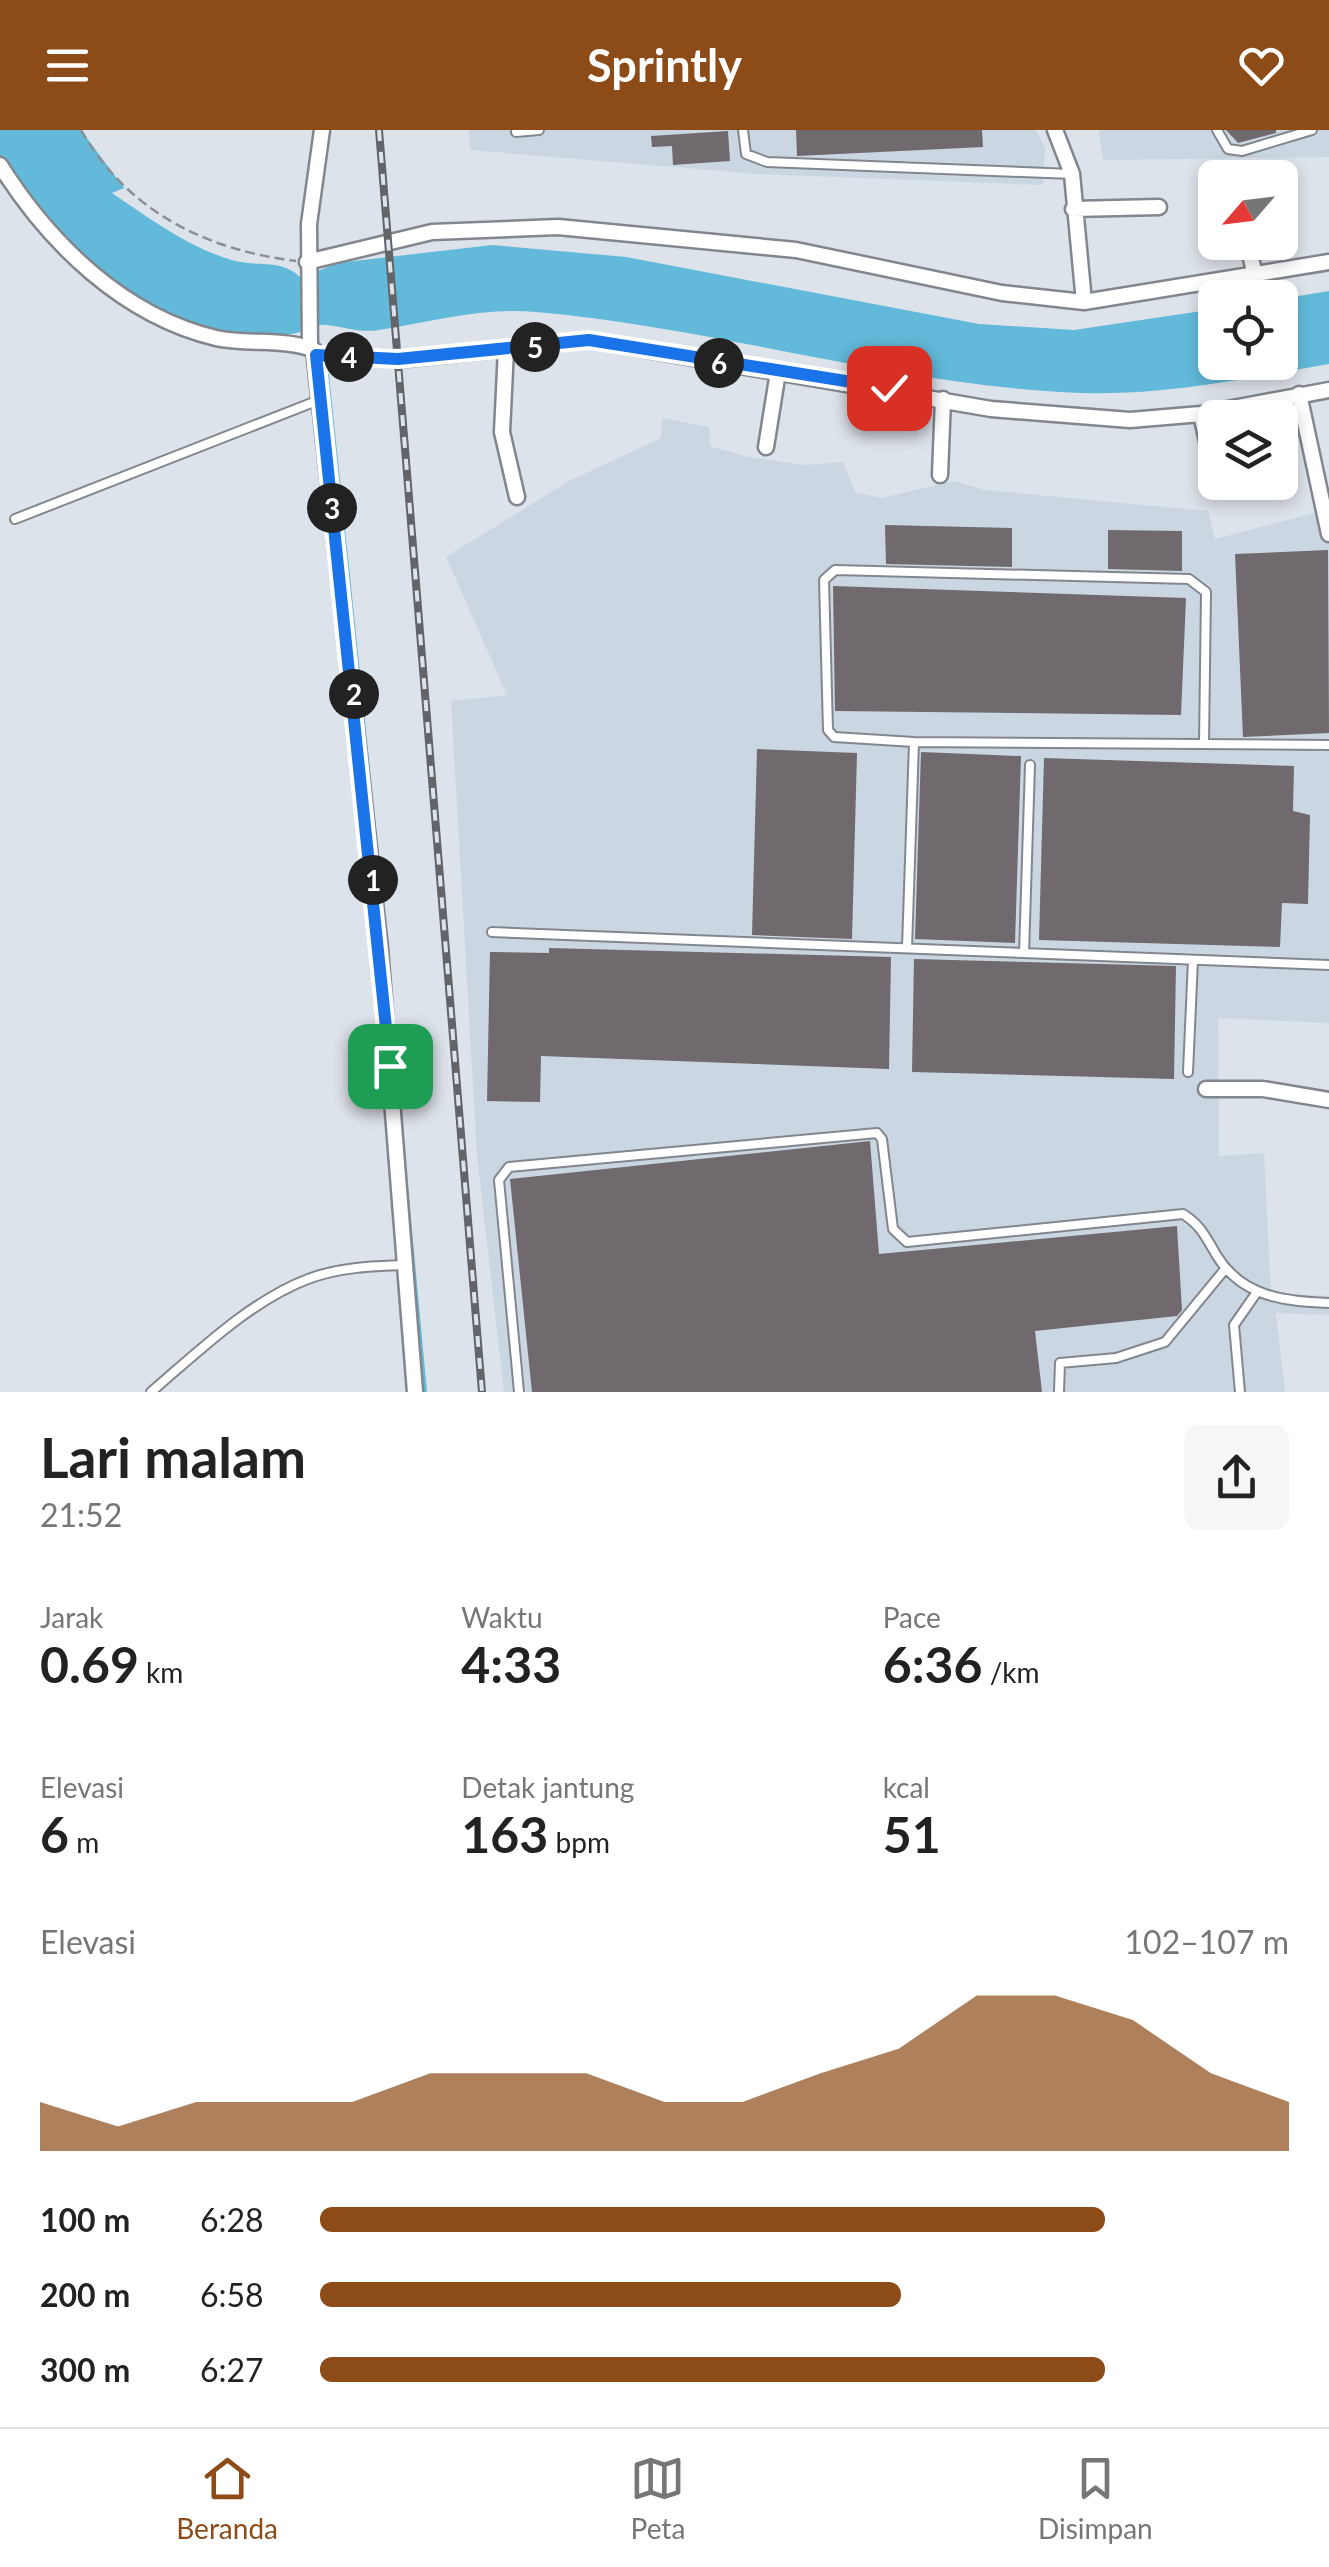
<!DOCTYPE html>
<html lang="id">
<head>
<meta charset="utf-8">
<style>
  :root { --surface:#fff; --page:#f6f6f6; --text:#222; --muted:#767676; --line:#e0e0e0; --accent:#8c4b17 }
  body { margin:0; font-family:Lato,sans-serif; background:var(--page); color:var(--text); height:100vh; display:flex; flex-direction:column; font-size:38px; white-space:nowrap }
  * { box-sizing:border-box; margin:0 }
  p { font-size:32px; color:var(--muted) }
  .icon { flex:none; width:55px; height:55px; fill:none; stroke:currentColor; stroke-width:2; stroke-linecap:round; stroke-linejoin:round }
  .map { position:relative; height:1262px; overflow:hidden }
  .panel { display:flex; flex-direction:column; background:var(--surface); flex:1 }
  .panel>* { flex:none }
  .needle { width:65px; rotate:242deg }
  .tools { position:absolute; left:1198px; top:30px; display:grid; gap:20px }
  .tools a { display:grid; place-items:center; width:100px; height:100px; border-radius:15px; background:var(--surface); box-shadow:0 5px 15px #0003; font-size:50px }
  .pin { position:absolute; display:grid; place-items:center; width:85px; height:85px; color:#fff; margin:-42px; border-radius:20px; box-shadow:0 5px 15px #0006 }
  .km { position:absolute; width:50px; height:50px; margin:-25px; border-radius:50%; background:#222; color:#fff; font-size:28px; line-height:50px; text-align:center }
  .round { display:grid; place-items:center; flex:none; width:105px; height:105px; border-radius:15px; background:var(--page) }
  .headline { display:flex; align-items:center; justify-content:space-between; height:170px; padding:0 40px }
  h1 { font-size:55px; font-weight:700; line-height:75px }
  .stats { display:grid; grid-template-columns:repeat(3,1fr); gap:15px; height:170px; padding:10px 40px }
  .stats div { display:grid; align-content:center }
  .stats b { font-size:50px; font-weight:700 }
  .stats small { font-size:28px; font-weight:400 }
  .stats p { font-size:28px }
  .chart { height:280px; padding:20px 40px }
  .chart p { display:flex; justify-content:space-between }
  .chart svg { width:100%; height:180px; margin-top:10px; fill:var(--accent); opacity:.7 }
  ul { padding:0 40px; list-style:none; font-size:32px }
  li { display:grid; grid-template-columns:160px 120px 1fr; align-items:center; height:75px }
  li i { height:25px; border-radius:12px; background:var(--accent) }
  header { display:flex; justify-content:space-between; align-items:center; height:130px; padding:0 40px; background:var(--accent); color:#fff; font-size:45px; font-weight:700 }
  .dock { display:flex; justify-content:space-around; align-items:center; height:140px; border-top:2px solid var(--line); background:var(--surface); font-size:28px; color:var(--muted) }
  .dock a { display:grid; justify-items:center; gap:5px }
  .dock .selected { color:var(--accent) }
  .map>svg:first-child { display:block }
</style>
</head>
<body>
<header><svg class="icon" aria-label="menu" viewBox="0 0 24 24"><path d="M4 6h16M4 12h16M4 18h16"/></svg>Sprintly<svg class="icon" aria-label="heart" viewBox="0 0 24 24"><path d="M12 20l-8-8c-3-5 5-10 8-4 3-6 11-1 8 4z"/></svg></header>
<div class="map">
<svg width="1329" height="1262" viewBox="0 0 1329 1262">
  <rect width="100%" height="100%" fill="#dde3ea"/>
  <path fill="#cbd6e3" d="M469 0H1036L1045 18 1043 55 758 44 470 20Z
    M1099 0H1329V27L1103 30Z
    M662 288 709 297 710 316 748 327 805 335 843 332 855 362 881 368 954 351 985 360 1208 381 1215 409 1322 381 1329 406V893L1218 888 1219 1026 1264 1023 1271 1163 1329 1166V1185L1276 1183 1285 1262H504L477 1025 451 571 507 565 446 427 569 351 661 308Z"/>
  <path fill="#62b9d9" d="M0 0H81L124 58 112 63C152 90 189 118 235 131 260 137 282 129 301 148L337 133 492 115 626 127 979 194 1074 200 1215 179V232H1280V169L1329 161V234C1248 248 1164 266 1081 263 897 256 719 198 536 182 482 177 431 192 379 200 360 203 345 197 327 195 313 193 304 203 291 204 257 207 220 202 187 192 111 169 47 91 0 32Z"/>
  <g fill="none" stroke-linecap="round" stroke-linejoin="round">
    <path stroke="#62b9d9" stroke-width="4" d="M327 245 378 734
      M401 1003 425 1262"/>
  </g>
  <path fill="#70696d" d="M796 0H982L983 17 797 26Z
    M1226 0H1276V3L1238 13Z
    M728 1 730 31 673 35 672 16 652 17 651 6Z
    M885 395 1012 398V437L886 434Z
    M1108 400 1182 401V441L1108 439Z
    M1328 420 1329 603 1243 607 1235 424Z
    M833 456 1186 468 1181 585 835 581Z
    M757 619 857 623 852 809 752 805Z
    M921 622 1021 626 1015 813 915 809Z
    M1044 628 1294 636 1293 681 1310 685 1308 774 1282 773 1280 817 1039 810Z
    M549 818 891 827 889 939 541 926 540 972 487 971 490 822 549 823Z
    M914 829 1176 836 1174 949 912 942Z
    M870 1011 879 1124 1177 1096 1182 1180 1177 1186 1035 1201 1042 1262H532L510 1049Z"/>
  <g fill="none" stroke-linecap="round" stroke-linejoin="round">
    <defs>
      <path id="service" d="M743 0 746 24 767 32 1072 44
        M1217 0 1228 19 1242 21 1312 0
        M516 2 539 0
        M15 389 319 270
        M1204 613 1206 462 1189 449 835 440 824 450 828 600 834 607 914 612 1329 615
        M492 802 1329 835
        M907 818 914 612
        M1024 823 1030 635
        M1188 942 1193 830
        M151 1262C198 1222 250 1171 308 1149 339 1137 374 1136 407 1135
        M519 1262 499 1050 509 1037 877 1003 882 1009 893 1099 907 1112 1183 1084C1202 1096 1206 1108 1217 1126 1243 1168 1286 1171 1329 1173
        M1059 1262 1060 1233 1116 1228 1165 1212 1226 1138
        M1240 1262 1234 1195 1257 1162"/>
      <path id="minor" d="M1055 0 1072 44 1084 172 1329 132
        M0 35C49 113 123 186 216 208 247 215 286 208 314 220L380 818 415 1262
        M1073 79 1159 77
        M1247 112 1255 145
        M307 132 432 102 558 97 796 120 1002 163 1084 172
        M310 217 309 94 322 0
        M506 219 502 302 517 367
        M316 225 406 229 589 210 991 279 1130 290 1201 284 1329 260
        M1299 264 1329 404
        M1201 284 1215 348
        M766 317 778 242
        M940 345 943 269
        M1206 959H1263L1329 970"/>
    </defs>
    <use href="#service" stroke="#82878e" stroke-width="12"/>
    <use href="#minor" stroke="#82878e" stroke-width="19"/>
    <path stroke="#8b9095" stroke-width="2.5" stroke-dasharray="10 5" stroke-linecap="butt" d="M81 0C127 81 206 120 296 131"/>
    <use href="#service" stroke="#fff" stroke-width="8"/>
    <use href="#minor" stroke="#fff" stroke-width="14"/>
    <defs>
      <path id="rail" d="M379 0 482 1262"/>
    </defs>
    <use href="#rail" stroke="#616469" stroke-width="8"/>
    <use href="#rail" stroke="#dde3ea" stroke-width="4" stroke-dasharray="11" stroke-linecap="butt"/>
  </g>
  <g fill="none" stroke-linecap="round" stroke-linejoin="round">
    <defs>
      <path id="route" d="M390 936 316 225 398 229 589 210 889 258"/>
    </defs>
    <use href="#route" stroke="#fff" stroke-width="20"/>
    <use href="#route" stroke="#1a73e8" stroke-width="12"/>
  </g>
</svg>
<div class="tools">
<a><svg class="needle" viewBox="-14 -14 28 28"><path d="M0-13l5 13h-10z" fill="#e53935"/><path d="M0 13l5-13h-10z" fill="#767676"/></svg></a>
<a><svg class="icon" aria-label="locate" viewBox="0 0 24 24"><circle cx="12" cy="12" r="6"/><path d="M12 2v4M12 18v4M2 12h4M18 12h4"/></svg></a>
<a><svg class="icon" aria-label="layers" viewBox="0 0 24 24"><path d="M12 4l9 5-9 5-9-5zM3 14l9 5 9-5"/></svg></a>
</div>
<div class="pin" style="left:390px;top:936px;background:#1e9e55"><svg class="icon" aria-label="arrive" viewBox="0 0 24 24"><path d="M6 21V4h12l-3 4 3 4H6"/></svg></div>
<div class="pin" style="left:889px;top:258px;background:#d93025"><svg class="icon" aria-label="check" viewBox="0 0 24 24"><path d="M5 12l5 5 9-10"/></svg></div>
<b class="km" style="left:373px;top:750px">1</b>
<b class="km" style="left:354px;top:564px">2</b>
<b class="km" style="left:332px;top:378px">3</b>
<b class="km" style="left:349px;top:227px">4</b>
<b class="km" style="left:535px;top:217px">5</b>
<b class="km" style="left:719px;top:233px">6</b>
</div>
<section class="panel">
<div class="headline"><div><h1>Lari malam</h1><p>21:52</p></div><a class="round"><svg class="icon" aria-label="share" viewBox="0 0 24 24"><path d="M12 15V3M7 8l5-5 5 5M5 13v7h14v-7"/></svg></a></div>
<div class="stats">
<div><p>Jarak</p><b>0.69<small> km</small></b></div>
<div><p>Waktu</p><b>4:33</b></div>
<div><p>Pace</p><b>6:36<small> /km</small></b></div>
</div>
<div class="stats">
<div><p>Elevasi</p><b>6<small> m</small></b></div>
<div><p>Detak jantung</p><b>163<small> bpm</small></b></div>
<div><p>kcal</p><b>51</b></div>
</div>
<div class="chart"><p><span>Elevasi</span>102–107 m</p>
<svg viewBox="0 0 160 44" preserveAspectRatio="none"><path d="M0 44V32L10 38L20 32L30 32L40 32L50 25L60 25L70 25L80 32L90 32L100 25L110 19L120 6L130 6L140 12L150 25L160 32V44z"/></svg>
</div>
<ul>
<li><b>100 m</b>6:28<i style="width:81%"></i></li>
<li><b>200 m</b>6:58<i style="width:60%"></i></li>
<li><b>300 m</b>6:27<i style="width:81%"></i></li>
</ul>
</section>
<nav class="dock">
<a class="selected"><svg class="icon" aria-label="home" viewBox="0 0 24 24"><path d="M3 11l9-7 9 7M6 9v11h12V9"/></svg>Beranda</a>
<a><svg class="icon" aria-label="map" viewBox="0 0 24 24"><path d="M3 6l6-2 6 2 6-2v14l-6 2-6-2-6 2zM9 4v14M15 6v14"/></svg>Peta</a>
<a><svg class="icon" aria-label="saved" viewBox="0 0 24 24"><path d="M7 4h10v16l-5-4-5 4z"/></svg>Disimpan</a>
</nav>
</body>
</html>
